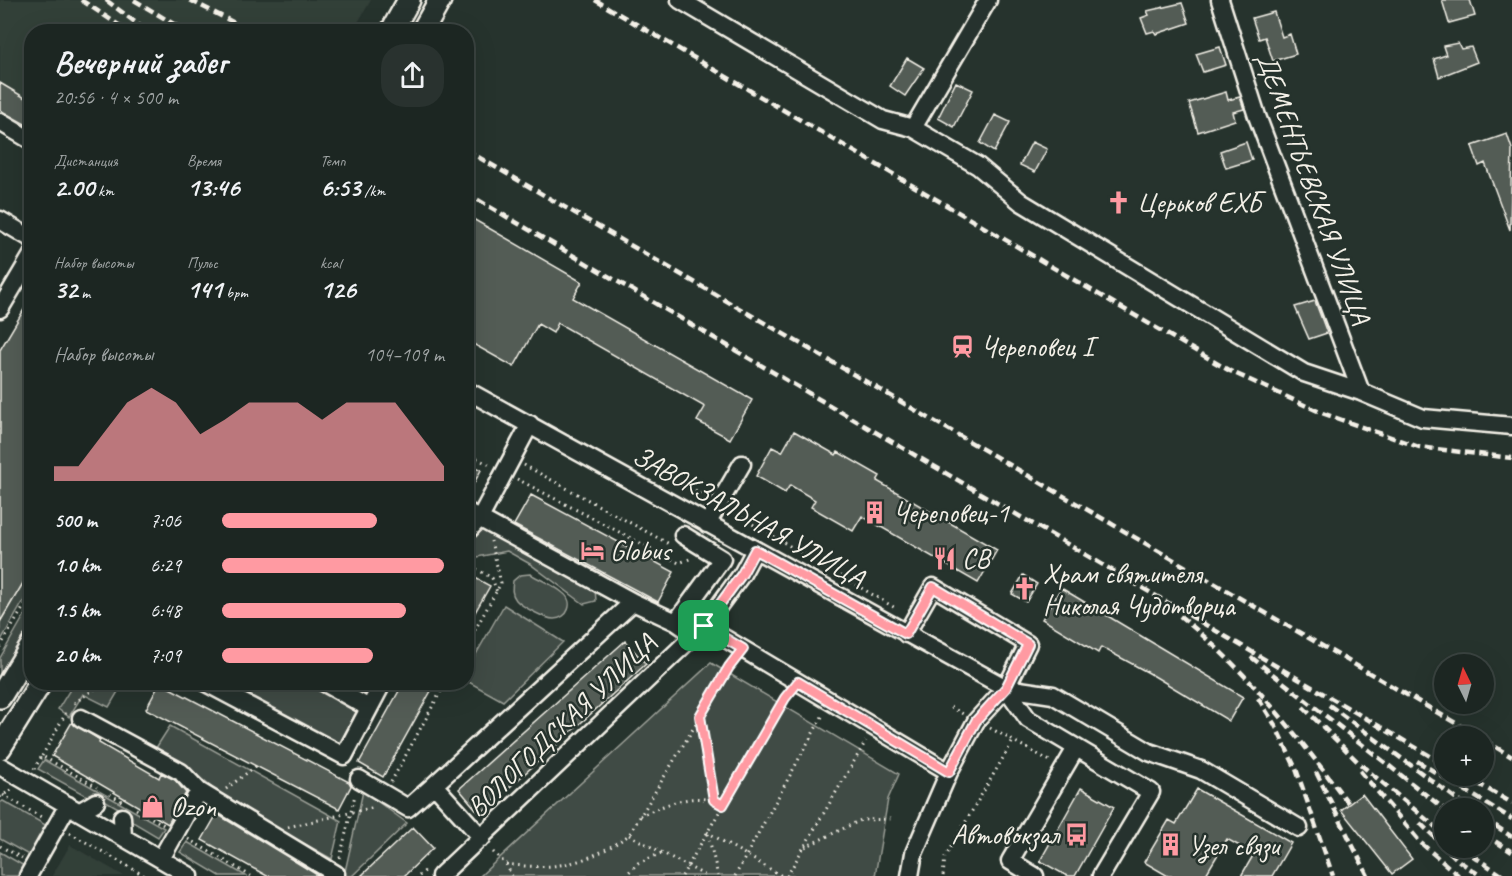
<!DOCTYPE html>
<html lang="ru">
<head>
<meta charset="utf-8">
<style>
  :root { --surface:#1c2622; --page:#29322f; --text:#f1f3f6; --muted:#a0a5a5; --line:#3a4340; --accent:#ff9aa2 }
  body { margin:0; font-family:Caveat,sans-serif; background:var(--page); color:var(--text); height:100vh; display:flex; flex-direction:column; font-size:22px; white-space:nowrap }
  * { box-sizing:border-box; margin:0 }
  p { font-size:20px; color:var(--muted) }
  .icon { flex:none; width:33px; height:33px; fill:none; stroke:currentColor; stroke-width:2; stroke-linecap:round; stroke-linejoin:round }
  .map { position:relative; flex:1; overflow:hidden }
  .side { position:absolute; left:24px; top:24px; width:450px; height:666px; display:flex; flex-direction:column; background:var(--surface); border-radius:24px; box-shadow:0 6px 24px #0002,0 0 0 2px var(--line) }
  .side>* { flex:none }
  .needle { width:39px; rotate:355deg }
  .controls { position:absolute; left:1434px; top:654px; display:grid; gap:12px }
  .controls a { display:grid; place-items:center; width:60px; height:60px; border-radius:50%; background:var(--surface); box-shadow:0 6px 24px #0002,0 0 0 2px var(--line); font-size:30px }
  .pin { position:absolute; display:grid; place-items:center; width:51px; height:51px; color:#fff; margin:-26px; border-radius:12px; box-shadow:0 3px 9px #0006 }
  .round { display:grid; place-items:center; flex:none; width:63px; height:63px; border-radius:24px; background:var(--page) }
  .summary { display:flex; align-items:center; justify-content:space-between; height:102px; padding:0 30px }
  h1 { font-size:33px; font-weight:700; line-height:45px }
  .stats { display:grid; grid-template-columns:repeat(3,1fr); gap:9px; height:102px; padding:6px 30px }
  .stats div { display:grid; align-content:center }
  .stats b { font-size:26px; font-weight:700 }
  .stats small { font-size:16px; font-weight:400 }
  .stats p { font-size:16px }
  .chart { height:168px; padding:12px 30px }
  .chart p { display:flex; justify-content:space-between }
  .chart svg { width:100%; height:108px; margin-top:6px; fill:var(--accent); opacity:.7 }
  ul { padding:0 30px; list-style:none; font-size:20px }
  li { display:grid; grid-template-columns:96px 72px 1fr; align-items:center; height:45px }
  li i { height:15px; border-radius:8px; background:var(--accent) }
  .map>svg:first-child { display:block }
</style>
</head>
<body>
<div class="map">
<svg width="1512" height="876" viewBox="0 0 1512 876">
  <rect width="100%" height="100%" fill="#26332d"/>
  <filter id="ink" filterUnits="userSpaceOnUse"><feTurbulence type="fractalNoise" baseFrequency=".0167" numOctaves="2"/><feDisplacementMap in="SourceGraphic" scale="12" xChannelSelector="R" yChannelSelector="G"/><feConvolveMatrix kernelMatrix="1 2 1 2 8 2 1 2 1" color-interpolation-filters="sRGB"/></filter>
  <g filter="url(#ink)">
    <path fill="#333f39" d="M0 0H371L353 31 32 32 31 102 0 84Z
      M70 845 124 876H52Z"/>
    <path fill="#414b45" stroke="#9a9e96" stroke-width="1.5" d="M479 529 500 537 595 589 596 601 584 604 530 564 507 551 467 559 466 542Z
      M31 569V588L0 642V622Z
      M530 574C541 580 554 585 563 593 575 602 568 619 554 619 545 619 521 606 516 600 511 594 512 588 513 581L520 575Z
      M31 604V631L0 685V658Z
      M504 605 563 642 503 701 467 681 466 672Z
      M711 663 899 774 888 799 875 876H480Z
      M74 683H116L122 685 109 707 83 694 69 717 58 709Z
      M219 683H309L358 709 339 744Z
      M170 726 341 821 332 859 226 800 189 768 154 751Z
      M44 760 164 828 158 837 126 818 127 813 101 798 94 800 38 769Z
      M363 791 407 823 352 876H344Z
      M3 801 49 827 32 857 0 839V803Z
      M187 842 246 876H220L180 852Z
      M0 852 26 867 21 876H0Z"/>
    <path fill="#525c55" stroke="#f4f1e8" stroke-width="1.5" d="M1442 0H1470L1475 16 1449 23Z
      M1182 3 1189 23 1156 34 1154 31 1147 33 1141 18 1149 15 1147 11Z
      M1274 12 1282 37 1290 34 1296 54 1273 61 1265 37 1259 39 1252 18Z
      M1458 43 1461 49 1471 47 1477 62 1439 77 1434 59 1446 55 1443 46Z
      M1220 47 1226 65 1203 72 1196 54Z
      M907 58 924 68 905 96 890 86Z
      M956 82 973 90 954 127 938 118Z
      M0 83 32 102V128L0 110Z
      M1226 92 1228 100 1240 97 1244 109 1233 112 1235 120 1198 132 1189 103Z
      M995 115 1010 122 994 152 980 143Z
      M1507 134 1512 149 1510 230 1485 163 1479 166 1472 146Z
      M1032 142 1047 149 1035 172 1020 165Z
      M1246 142 1252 160 1226 168 1220 151Z
      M466 215 582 282 573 298 752 400 730 439 697 421 705 407 558 323 553 333 538 324 514 367 466 340Z
      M32 296V568L0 622V350Z
      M1315 301 1327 333 1309 339 1295 307Z
      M794 431 836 455 838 452 880 476 877 481 997 550 978 583 862 516 853 531 811 507 815 500 790 485 785 493 756 476 772 447 782 452Z
      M466 462 481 470 466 498Z
      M531 495 674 572 658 602 514 525Z
      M466 573 490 586 466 628Z
      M1023 575 1037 584 1026 602 1012 594Z
      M1061 588 1243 697 1229 721 1149 673 1101 647 1098 653 1042 619Z
      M625 641 646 664 480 814 459 789Z
      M404 682H436L383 777 359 763Z
      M160 683 349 782 351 786 339 809 146 709Z
      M72 722 100 740 99 743 159 778 161 773 175 780 186 793 168 824 52 756Z
      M1081 788 1114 807 1075 876H1067L1040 861Z
      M1197 789 1291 843 1272 876H1241L1254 854 1227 839 1205 876H1168L1144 862 1169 820 1176 824Z
      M1362 794 1412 859 1392 874 1341 810Z
      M217 814 319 876H267L202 840Z
      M413 827 433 848 404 876H361Z"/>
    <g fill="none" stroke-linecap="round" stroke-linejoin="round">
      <defs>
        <path id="minor" d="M680 0 883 120 913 128 978 166 1021 202 1304 373 1361 392 1423 418 1512 426
          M1220 0 1257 116 1361 392
          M0 122 32 141
          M913 128 988 0
          M0 220 32 239
          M0 309 32 255
          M466 390 1006 688 1053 695 1149 752 1201 770 1299 828
          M466 511 633 602
          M707 524 742 464
          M466 533 480 518 530 424
          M676 622 722 559 683 535
          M704 626 949 772
          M906 634 933 587 1028 644 1006 688 976 721 949 772 914 853 910 876
          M204 682 344 756 383 682
          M323 682 369 708
          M1006 688 1028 719 1151 792 1101 876
          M81 718 181 772 199 791 336 874 335 876
          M0 766 190 876
          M359 779 408 808 434 785
          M79 812 96 802
          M122 817 123 837
          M482 838 434 785 633 602 676 622 695 635
          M161 859 199 791
          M28 876 68 805
          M440 876 704 626 742 574 755 550
          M1035 876 1010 861 1076 748"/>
        <path id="major" d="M391 32 409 0
          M422 32 440 0
          M0 697 32 645
          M0 748 41 682"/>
      </defs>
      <use href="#minor" stroke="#f4f1e8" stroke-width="21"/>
      <use href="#major" stroke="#f4f1e8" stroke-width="26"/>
      <path stroke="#f4f1e8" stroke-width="3" stroke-dasharray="1.5 4.5" stroke-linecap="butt" d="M466 453 492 466
        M524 465 671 545
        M517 479 679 563 692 558
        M695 490 706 496
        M732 512 897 609
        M466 563 492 578 497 592
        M466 646 501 583 491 541
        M0 647 32 593
        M74 703 105 682
        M951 707 963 714
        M700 716 714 800
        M990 728 1050 761
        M42 756 66 713
        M34 769 42 756 97 787
        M391 782 446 682
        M226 789 256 766
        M110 794 123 802
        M3 795 43 818
        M0 797 13 789
        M136 809 164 825
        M640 816C667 804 696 790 723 805
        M288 827 375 807
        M707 832 782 876
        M70 833 145 876
        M708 834 718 876
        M629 835 706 876
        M188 839 251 876
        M0 846 22 858
        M805 847 861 820 894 819
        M493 852 506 864 512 876
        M340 858 355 795
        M506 864C557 871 587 864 629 835L734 661
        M419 876 427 869
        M625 876 638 863 664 852
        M682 876 788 694
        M735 876 824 713
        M787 876 866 741
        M943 876 945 857 1013 741"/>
      <use href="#minor" stroke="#26332d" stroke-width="16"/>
      <use href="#major" stroke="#26332d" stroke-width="21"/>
      <path stroke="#f4f1e8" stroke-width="4.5" stroke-dasharray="9 4.5" stroke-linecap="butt" d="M81 0 129 32
        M106 0 148 32
        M134 0 187 32
        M190 0 252 32
        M595 0 1230 371 1322 413 1419 447 1512 458
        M466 150 1478 736
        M466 193 1444 764
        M1180 616C1249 672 1296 734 1349 804
        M1251 657 1444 809
        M1258 698 1275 725 1296 769 1333 876
        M1329 705 1469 808
        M1303 707 1360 764 1444 834
        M1484 740 1512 757
        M1417 761 1512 819
        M1360 771 1421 843 1459 876
        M1316 772 1368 876
        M1465 776 1512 803
        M1484 818 1512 837
        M1420 823 1459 861 1481 876
        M1484 834 1512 852
        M1461 848 1503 876"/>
    </g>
  </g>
  <g fill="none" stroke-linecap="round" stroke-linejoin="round" filter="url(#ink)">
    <defs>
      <path id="route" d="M755 550 906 634 933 587 1028 644 1006 688 976 721 949 772 798 682 785 698 723 805 714 800 700 716 729 667 743 649 704 626 742 574Z"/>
    </defs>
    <use href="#route" stroke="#fff" stroke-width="12"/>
    <use href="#route" stroke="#ff9aa2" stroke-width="8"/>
  </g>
  <defs>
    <symbol id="church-bare" viewBox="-9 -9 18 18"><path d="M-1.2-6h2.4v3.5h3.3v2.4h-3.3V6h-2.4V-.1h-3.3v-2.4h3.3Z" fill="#ff9aa2" stroke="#26332d" stroke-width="2.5" paint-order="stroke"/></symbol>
    <symbol id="station-bare" viewBox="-9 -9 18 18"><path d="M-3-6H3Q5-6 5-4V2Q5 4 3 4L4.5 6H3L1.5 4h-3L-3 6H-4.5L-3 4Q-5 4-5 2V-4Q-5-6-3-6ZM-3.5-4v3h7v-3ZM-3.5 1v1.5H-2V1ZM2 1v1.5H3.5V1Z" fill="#ff9aa2" stroke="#26332d" stroke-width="2.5" paint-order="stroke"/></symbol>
    <symbol id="building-bare" viewBox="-9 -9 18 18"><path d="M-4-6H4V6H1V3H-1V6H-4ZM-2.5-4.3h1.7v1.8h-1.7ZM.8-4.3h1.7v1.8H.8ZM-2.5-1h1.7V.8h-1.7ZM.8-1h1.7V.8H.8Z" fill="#ff9aa2" stroke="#26332d" stroke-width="2.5" paint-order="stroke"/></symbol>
    <symbol id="hotel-bare" viewBox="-9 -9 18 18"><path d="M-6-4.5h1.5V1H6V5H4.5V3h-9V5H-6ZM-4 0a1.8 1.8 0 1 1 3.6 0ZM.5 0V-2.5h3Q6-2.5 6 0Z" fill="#ff9aa2" stroke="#26332d" stroke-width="2.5" paint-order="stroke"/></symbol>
    <symbol id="restaurant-bare" viewBox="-9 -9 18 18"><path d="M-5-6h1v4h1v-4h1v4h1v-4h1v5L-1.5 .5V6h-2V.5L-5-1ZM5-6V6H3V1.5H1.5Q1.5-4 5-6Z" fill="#ff9aa2" stroke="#26332d" stroke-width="2.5" paint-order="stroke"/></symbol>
    <symbol id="shop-bare" viewBox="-9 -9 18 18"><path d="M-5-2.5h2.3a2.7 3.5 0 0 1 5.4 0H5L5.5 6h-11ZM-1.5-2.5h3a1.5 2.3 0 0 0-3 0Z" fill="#ff9aa2" stroke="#26332d" stroke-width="2.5" paint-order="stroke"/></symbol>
    <symbol id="bus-bare" viewBox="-9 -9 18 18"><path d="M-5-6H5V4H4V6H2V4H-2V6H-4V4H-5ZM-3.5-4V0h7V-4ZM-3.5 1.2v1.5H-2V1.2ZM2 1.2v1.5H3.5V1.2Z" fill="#ff9aa2" stroke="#26332d" stroke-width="2.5" paint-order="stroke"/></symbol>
  </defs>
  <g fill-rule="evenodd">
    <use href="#church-bare" x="1102" y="186" width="33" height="33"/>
    <use href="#station-bare" x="946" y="330" width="33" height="33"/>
    <use href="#building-bare" x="858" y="496" width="33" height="33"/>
    <use href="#hotel-bare" x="576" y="534" width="33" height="33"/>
    <use href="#restaurant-bare" x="928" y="542" width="33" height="33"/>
    <use href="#church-bare" x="1008" y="572" width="33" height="33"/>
    <use href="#shop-bare" x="136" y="790" width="33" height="33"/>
    <use href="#bus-bare" x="1060" y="818" width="33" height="33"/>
    <use href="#building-bare" x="1154" y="828" width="33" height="33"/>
  </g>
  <g text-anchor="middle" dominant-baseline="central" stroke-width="5" stroke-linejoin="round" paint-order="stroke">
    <g font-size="28" fill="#f4f1e8" stroke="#26332d">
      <text transform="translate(1314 188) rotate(70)">ДЕМЕНТЬЕВСКАЯ УЛИЦА</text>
      <text transform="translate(749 516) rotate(29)">ЗАВОКЗАЛЬНАЯ УЛИЦА</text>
      <text transform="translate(561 725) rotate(-44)">ВОЛОГОДСКАЯ УЛИЦА</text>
    </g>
    <g font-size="28" fill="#f4f1e8" stroke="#26332d" text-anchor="start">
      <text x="1137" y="202">Церьков ЕХБ</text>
      <text x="981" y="346">Череповец I</text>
      <text x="893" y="512">Череповец-1</text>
      <text x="610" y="550">Globus</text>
      <text x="962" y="558">СВ</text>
      <text x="1043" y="573">Храм святителя<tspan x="1043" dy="32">Николая Чудотворца</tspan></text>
      <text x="170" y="806">Ozon</text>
      <text x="1059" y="834" text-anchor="end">Автовокзал</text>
      <text x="1188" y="845">Узел связи</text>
    </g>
  </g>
</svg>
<div class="controls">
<a><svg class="needle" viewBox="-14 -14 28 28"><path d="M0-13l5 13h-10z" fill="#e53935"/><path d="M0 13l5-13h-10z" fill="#a0a5a5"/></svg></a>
<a>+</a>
<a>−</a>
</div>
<div class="pin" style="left:704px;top:626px;background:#1e9e55"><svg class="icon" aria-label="arrive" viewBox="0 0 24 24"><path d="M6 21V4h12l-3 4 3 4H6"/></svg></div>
<section class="side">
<div class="summary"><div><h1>Вечерний забег</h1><p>20:56 · 4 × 500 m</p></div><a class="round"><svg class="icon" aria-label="share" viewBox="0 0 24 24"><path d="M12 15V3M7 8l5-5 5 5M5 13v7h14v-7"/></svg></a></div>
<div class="stats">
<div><p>Дистанция</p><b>2.00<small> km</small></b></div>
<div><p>Время</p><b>13:46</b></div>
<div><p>Темп</p><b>6:53<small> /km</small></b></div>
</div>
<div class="stats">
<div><p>Набор высоты</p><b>32<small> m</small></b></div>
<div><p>Пульс</p><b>141<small> bpm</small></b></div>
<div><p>kcal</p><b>126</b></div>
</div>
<div class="chart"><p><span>Набор высоты</span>104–109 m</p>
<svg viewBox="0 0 160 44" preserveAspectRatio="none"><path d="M0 44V38L10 38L20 25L30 12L40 6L50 12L60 25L70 19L80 12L90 12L100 12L110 19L120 12L130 12L140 12L150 25L160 38V44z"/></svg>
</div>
<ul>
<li><b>500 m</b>7:06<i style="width:70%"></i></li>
<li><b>1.0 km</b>6:29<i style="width:100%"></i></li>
<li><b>1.5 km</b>6:48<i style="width:83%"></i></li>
<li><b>2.0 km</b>7:09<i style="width:68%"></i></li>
</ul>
</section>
</div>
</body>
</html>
